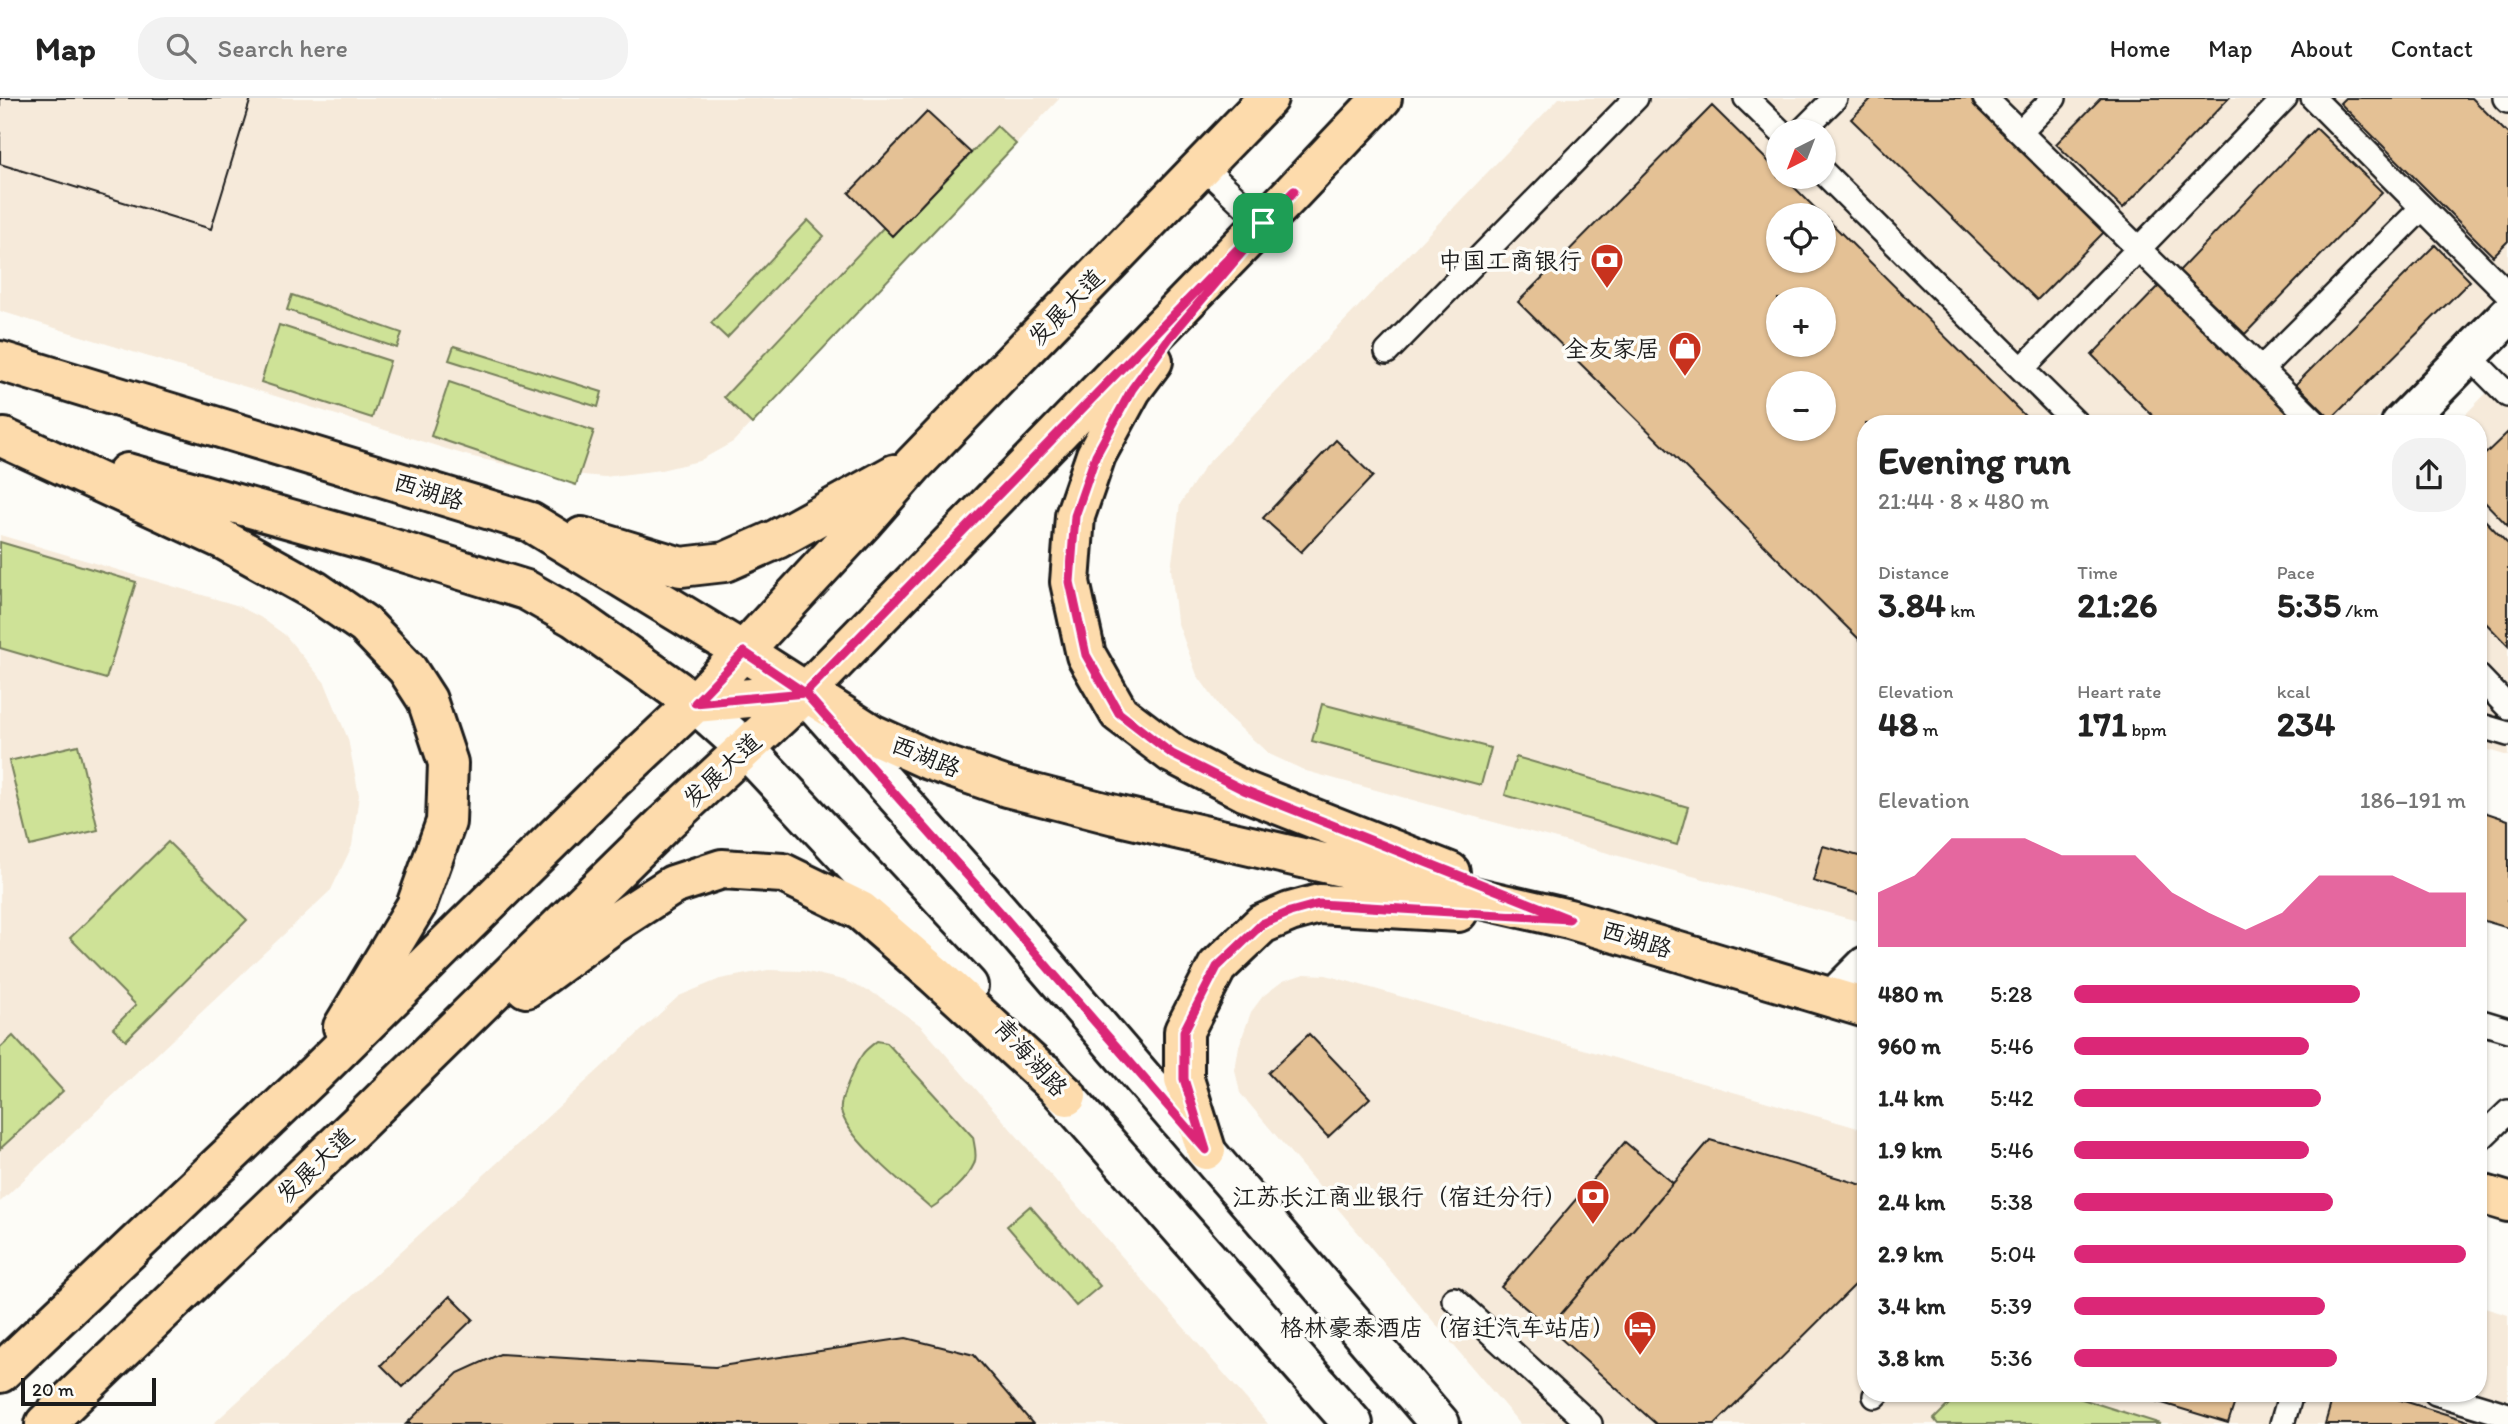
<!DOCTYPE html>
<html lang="en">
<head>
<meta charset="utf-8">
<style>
  :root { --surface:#fff; --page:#f2f2f2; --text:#222; --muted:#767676; --line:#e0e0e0; --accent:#db2777 }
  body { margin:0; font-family:Itim,"LXGW WenKai TC",sans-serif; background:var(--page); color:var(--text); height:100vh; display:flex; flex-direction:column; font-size:26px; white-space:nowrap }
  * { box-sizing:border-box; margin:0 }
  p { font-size:23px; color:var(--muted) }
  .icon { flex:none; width:38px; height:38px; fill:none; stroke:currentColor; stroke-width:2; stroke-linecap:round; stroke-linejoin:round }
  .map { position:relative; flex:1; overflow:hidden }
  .details { position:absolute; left:1857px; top:317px; width:630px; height:987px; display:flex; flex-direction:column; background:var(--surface); border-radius:28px; box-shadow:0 2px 5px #0004 }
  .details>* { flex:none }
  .needle { width:46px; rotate:222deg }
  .tools { position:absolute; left:1766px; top:21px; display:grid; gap:14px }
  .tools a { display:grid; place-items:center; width:70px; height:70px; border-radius:50%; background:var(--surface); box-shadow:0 2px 5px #0004; font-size:35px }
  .scale { position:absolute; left:21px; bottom:18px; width:135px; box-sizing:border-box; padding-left:7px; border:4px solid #1c1c1c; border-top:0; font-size:19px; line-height:24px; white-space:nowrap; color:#1c1c1c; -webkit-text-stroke:5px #fdfcf7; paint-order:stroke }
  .pin { position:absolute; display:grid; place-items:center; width:60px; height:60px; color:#fff; margin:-30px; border-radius:14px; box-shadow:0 4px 10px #0006 }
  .round { display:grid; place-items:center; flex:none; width:74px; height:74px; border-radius:28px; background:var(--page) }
  .headline { display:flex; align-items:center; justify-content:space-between; height:119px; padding:0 21px }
  h1 { font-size:38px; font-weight:800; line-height:52px }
  .stats { display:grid; grid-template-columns:repeat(3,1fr); gap:10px; height:119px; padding:7px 21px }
  .stats div { display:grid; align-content:center }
  .stats b { font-size:35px; font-weight:800 }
  .stats small { font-size:19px; font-weight:400 }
  .stats p { font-size:19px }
  .chart { height:196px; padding:14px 21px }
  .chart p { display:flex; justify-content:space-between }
  .chart svg { width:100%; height:126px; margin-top:7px; fill:var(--accent); opacity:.7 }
  ul { padding:0 21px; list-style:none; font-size:23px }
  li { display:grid; grid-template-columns:112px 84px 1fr; align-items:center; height:52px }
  li i { height:18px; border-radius:9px; background:var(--accent) }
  header { display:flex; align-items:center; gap:42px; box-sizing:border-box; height:98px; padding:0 35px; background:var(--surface); border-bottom:2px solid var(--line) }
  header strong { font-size:33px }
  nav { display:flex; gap:38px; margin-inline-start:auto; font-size:24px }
  .search { width:490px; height:63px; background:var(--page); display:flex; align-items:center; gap:18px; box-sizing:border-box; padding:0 24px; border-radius:28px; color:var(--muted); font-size:26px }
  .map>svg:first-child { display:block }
</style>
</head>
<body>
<header>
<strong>Map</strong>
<div class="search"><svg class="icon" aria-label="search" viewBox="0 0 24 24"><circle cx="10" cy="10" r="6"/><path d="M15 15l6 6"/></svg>Search here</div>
<nav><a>Home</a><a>Map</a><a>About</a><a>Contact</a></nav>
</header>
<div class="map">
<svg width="2508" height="1326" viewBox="0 0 2508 1326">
  <rect width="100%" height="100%" fill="#fdfcf7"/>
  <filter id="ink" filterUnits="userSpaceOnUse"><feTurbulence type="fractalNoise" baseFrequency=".0143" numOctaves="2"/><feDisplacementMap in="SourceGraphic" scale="14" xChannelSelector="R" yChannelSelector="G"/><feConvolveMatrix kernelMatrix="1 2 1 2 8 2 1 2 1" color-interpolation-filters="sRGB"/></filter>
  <g filter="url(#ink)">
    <path fill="#f6eada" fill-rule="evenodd" d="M0 0H1060L733 344 699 363 661 372 604 379 530 372 469 358 0 213Z
      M1559 0H2508V187L2373 325 1866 326 1865 825 1306 673 1269 656 1225 616 1197 577 1177 523 1171 471 1180 406 1205 368ZM1778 33H1824V79H1778ZM1778 117H1824V163H1778ZM1778 201H1824V247H1778ZM1778 285H1824V331H1778Z
      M2508 273V658L2478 649V326H2456Z
      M0 437 236 507 260 519 285 537 325 585 348 641 359 697 352 748 331 792 0 1104Z
      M768 872 803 873 843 882 877 897 920 927 1268 1326H213L679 898 720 881Z
      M1304 876 1326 877 1865 1032 1866 1295H2478V1208L2508 1217V1326H1520L1240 995 1235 972 1239 948 1251 914 1263 898 1283 883Z"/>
    <path fill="#cee297" stroke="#757f5a" stroke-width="2" d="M997 28 1016 46 752 326 724 299 884 129 893 137Z
      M808 122 824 138 727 240 711 225Z
      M292 197 402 235 397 250 287 212Z
      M279 227 390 263 372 320 261 284Z
      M454 248 602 294 598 309 449 262Z
      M449 284 594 333 576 387 431 338Z
      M0 444 136 484 106 581 0 550Z
      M1322 606 1491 650 1481 687 1312 643Z
      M78 647 98 732 30 748 9 663Z
      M1516 659 1688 709 1677 747 1505 697Z
      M168 744 247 822 126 942 113 930 136 907 70 840Z
      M13 938 63 993 0 1051V950Z
      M877 943 887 945 973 1039C974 1047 978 1058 974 1066 968 1080 943 1103 931 1110 908 1089 846 1041 841 1012 839 1003 855 966 862 957 865 952 872 947 877 943Z
      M1030 1108 1100 1188 1076 1208 1007 1128Z
      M1960 1295H2063L2161 1326H1938L1934 1321Z"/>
    <path fill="#e4c195" stroke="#1c1c1c" stroke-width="2" fill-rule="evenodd" d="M0 0H251L211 131 0 66Z
      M0 0H251L211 131 0 66Z
      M1872 0H1972L2107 131 2037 202 1851 21Z
      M2101 0H2229L2123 110 2056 46Z
      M2345 0H2472L2508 36V143L2493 158 2340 5Z
      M1712 8 1778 73V79H1784L1822 117H1778V163H1824V118L2033 326H1866V548L1518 204ZM1778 201H1824V247H1778ZM1778 285H1824V331H1778Z
      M927 14 971 55 892 138 849 95Z
      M2316 30 2382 94 2245 236 2179 173Z
      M2435 147 2470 183 2331 321 2296 286Z
      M2163 184 2307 326H2161L2092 257Z
      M2508 334V428L2478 397V363Z
      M1336 342 1373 378 1301 454 1263 420Z
      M2478 415 2508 446V548L2478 517Z
      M2478 712 2508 722V830L2478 821Z
      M1823 748 1866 760V798L1813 783Z
      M1309 936 1370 1000 1328 1039 1268 975Z
      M1710 1042 1866 1088V1102L1861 1118 1866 1120V1176L1715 1326H1656L1549 1230Z
      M1625 1044 1673 1085 1549 1230 1501 1189Z
      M450 1198 473 1221 403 1289 381 1267Z
      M906 1240 974 1257 1033 1326H406L458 1275 500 1256 715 1269Z
      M2129 1295H2238L2228 1325Z
      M2334 1295H2378L2478 1326H2325Z"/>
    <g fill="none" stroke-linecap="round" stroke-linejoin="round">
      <defs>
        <path id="service" d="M1746 0 1780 33
          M1985 0 2317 326
          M2313 0 2508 196
          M2505 0 2508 3
          M1802 33 1835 0
          M2020 34 2054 0
          M1202 68 1263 125
          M1824 75 2077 326
          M1387 254 1636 0
          M2468 257 2508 297
          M2022 271 2285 0
          M2261 271 2422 110
          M2478 578 2508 609
          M2478 627 2508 636
          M2478 923 2508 932
          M2478 1043 2508 1014
          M1454 1201 1590 1326
          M2436 1295 2508 1317
          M1875 1298 1878 1295
          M2282 1326 2291 1295"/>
        <path id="minor" d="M2401 326 2508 217
          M1834 900 1866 868"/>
        <path id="secondary" d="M813 604 999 813 1440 1326
          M695 605 745 650 968 888
          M1045 975 1353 1326"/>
        <path id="primary" d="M0 263 530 424 744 554 872 636 929 662 1007 689 1115 717 1569 821 1866 910
          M1153 263 1132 291 1096 357 1075 418 1070 484 1086 557 1119 615 1173 656 1244 693 1450 774
          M4 340 222 441 314 492 365 527 407 571 427 602 448 665 446 724 416 808 343 929
          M127 375 368 443 526 492 575 520 695 605
          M582 439 681 469 725 464 777 441 895 376
          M695 605 805 595
          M526 890 613 826 673 787 722 771 783 775 861 813 935 877 1067 998
          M1206 1052 1184 981V933L1217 869 1262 826 1290 814 1319 806 1458 814
          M2478 1095 2508 1104
          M0 1275 315 976 612 683 695 605 864 423 913 367 1268 0
          M45 1326 356 1028 665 725 805 595 1294 93 1382 0"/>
      </defs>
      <use href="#service" stroke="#1c1c1c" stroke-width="28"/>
      <use href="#minor" stroke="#1c1c1c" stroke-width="44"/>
      <use href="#secondary" stroke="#1c1c1c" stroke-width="44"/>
      <use href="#primary" stroke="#1c1c1c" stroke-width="44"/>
      <use href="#service" stroke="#fdfcf7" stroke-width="23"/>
      <use href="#minor" stroke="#fdfcf7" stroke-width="38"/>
      <use href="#secondary" stroke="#fdfcf7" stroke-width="38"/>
      <use href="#primary" stroke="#fddbac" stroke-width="38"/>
    </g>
  </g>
  <g fill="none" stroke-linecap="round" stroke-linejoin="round" filter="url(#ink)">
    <defs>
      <path id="route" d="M1263 125 805 595 695 605 744 554 805 595 999 813 1206 1052 1184 981V933L1217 869 1262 826 1290 814 1319 806 1569 821 1244 692 1172 656 1119 615 1086 557 1070 484 1075 418 1096 357 1132 291 1170 239 1294 93 1263 125"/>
    </defs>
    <use href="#route" stroke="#fff" stroke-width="14"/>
    <use href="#route" stroke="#db2777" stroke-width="9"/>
  </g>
  <defs>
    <symbol id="bank-pin" viewBox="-11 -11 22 30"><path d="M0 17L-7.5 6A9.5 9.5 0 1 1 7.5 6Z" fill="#c8321e" stroke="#fdfcf7"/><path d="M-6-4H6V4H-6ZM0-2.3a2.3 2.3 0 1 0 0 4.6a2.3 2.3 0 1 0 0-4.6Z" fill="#fff"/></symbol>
    <symbol id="shop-pin" viewBox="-11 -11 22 30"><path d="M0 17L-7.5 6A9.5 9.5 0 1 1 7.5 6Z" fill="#c8321e" stroke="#fdfcf7"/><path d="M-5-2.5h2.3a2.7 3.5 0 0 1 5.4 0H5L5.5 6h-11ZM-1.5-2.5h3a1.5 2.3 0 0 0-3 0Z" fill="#fff"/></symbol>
    <symbol id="hotel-pin" viewBox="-11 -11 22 30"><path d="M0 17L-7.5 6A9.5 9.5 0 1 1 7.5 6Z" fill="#c8321e" stroke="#fdfcf7"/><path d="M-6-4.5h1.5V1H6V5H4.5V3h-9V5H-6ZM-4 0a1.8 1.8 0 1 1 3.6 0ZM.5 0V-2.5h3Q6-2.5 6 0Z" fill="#fff"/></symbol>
  </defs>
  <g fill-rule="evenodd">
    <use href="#bank-pin" x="1588" y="143" width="38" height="52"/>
    <use href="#shop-pin" x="1666" y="231" width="38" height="52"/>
    <use href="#bank-pin" x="1574" y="1079" width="38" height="52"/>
    <use href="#hotel-pin" x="1621" y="1210" width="38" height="52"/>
  </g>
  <g text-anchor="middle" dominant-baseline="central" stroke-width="7" stroke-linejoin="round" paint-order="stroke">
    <g font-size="24" fill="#1c1c1c" stroke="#fdfcf7" text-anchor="end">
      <text x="1582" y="162">中国工商银行</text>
      <text x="1660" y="250">全友家居</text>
      <text x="1568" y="1098">江苏长江商业银行（宿迁分行）</text>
      <text x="1616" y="1229">格林豪泰酒店（宿迁汽车站店）</text>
    </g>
    <g font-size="24" fill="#1c1c1c" stroke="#fdfcf7">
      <text transform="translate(1066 209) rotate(-46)">发展大道</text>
      <text transform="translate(429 393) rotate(17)">西湖路</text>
      <text transform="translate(926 658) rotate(22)">西湖路</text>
      <text transform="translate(722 672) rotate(-43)">发展大道</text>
      <text transform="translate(1637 841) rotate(17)">西湖路</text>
      <text transform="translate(1031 959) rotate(48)">青海湖路</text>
      <text transform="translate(315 1067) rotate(-44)">发展大道</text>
    </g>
  </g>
</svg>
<div class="tools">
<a><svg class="needle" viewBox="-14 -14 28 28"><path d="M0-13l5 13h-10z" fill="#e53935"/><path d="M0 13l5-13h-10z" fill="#767676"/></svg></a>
<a><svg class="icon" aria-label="locate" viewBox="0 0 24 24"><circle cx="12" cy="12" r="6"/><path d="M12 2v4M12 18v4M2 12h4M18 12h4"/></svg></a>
<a>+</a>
<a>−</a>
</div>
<div class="scale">20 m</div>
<div class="pin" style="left:1263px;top:125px;background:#1e9e55"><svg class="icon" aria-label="arrive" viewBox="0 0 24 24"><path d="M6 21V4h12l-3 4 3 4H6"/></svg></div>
<section class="details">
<div class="headline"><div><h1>Evening run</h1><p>21:44 · 8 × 480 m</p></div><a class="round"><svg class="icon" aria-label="share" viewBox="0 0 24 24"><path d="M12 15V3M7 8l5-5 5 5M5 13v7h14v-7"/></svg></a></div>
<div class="stats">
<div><p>Distance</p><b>3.84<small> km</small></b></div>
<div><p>Time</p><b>21:26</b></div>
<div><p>Pace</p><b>5:35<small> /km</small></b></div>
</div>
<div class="stats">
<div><p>Elevation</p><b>48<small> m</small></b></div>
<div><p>Heart rate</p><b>171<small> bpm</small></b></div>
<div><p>kcal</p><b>234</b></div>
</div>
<div class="chart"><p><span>Elevation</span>186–191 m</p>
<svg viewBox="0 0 160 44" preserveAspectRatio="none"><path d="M0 44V25L10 19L20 6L30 6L40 6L50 12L60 12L70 12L80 25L90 32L100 38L110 32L120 19L130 19L140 19L150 25L160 25V44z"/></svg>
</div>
<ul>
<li><b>480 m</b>5:28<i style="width:73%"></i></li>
<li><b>960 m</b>5:46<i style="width:60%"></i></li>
<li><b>1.4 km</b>5:42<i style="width:63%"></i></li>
<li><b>1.9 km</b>5:46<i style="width:60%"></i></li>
<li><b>2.4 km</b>5:38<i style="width:66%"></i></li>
<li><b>2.9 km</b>5:04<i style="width:100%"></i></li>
<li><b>3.4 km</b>5:39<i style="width:64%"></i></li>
<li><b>3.8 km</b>5:36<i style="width:67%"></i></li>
</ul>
</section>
</div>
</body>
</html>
